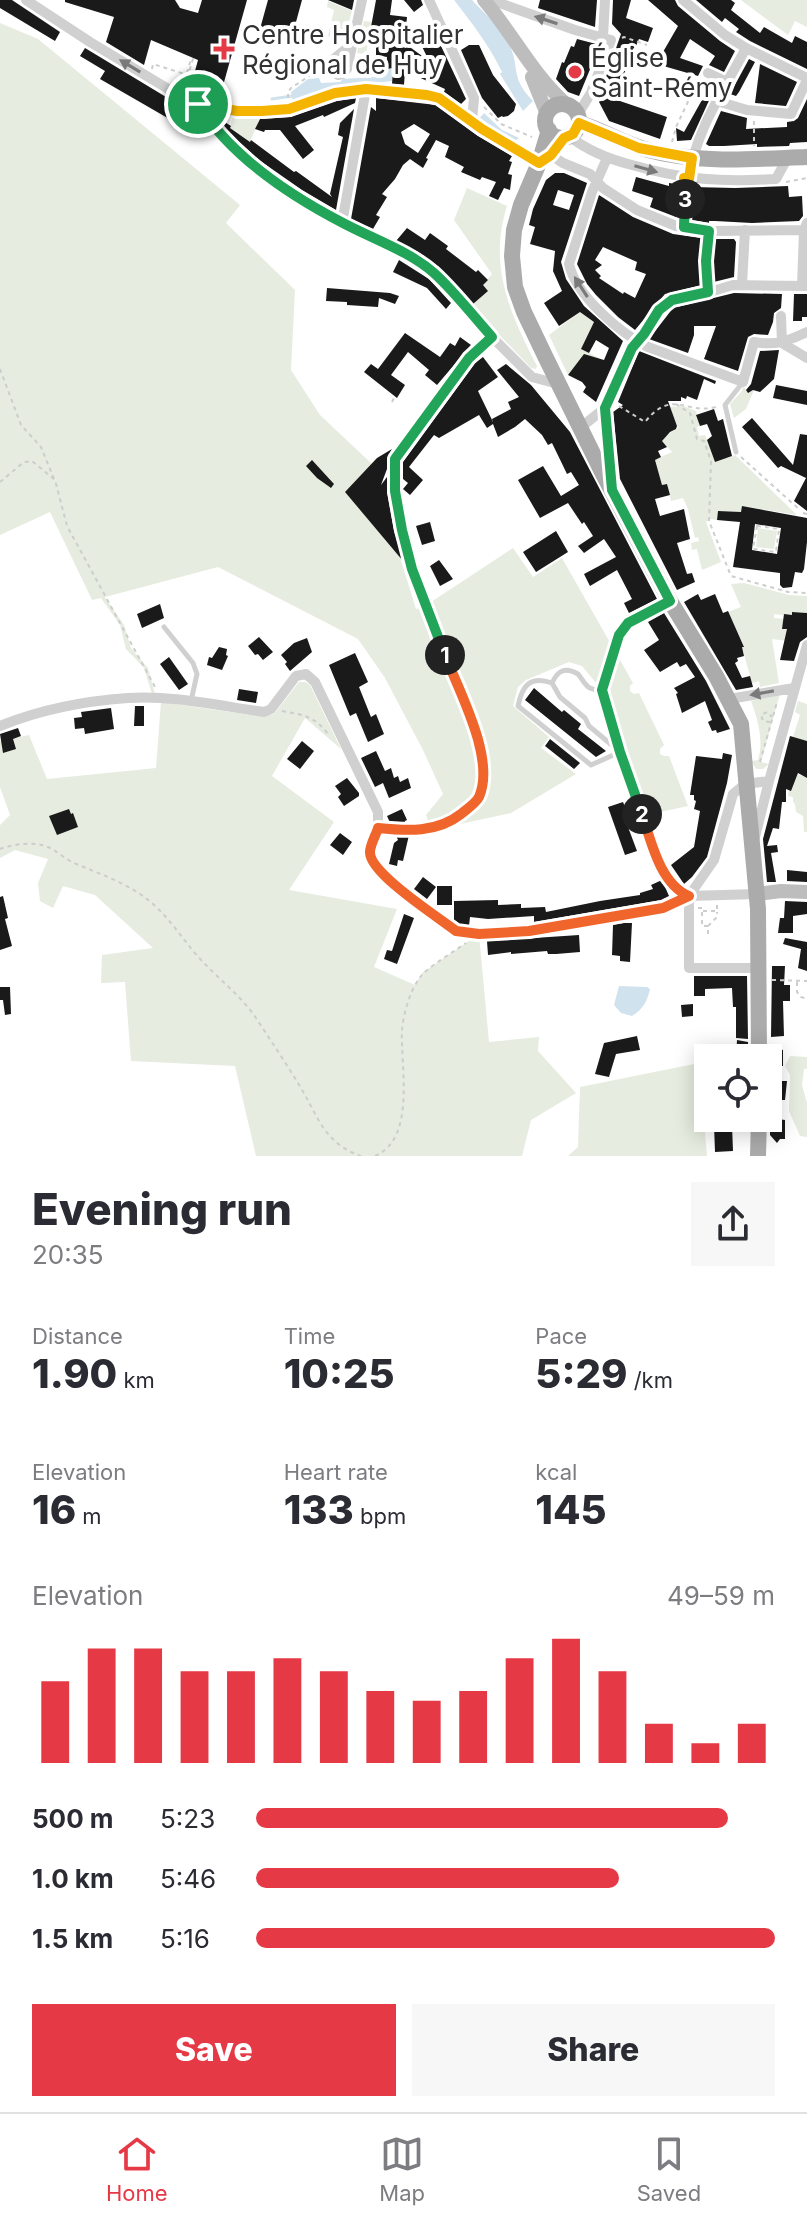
<!DOCTYPE html>
<html lang="en">
<head>
<meta charset="utf-8">
<style>
  :root { --surface:#fff; --page:#f7f7f7; --text:#2b2b33; --muted:#7c7c81; --line:#e1e1e2; --accent:#e63946 }
  body { margin:0; font-family:Inter,sans-serif; background:var(--page); color:var(--text); height:100vh; display:flex; flex-direction:column; font-size:30px; white-space:nowrap }
  * { box-sizing:border-box; margin:0 }
  p { font-size:26px; color:var(--muted) }
  .icon { flex:none; width:44px; height:44px; fill:none; stroke:currentColor; stroke-width:2; stroke-linecap:round; stroke-linejoin:round }
  .map { position:relative; height:1156px; overflow:hidden }
  .side { display:flex; flex-direction:column; background:var(--surface); flex:1 }
  .side>* { flex:none }
  .tools { position:absolute; left:694px; top:1044px; display:grid; gap:16px }
  .tools a { display:grid; place-items:center; width:88px; height:88px; border-radius:0px; background:var(--surface); box-shadow:0 4px 20px #0003; font-size:40px }
  .pin { position:absolute; display:grid; place-items:center; width:68px; height:68px; color:#fff; margin:-34px; border:4px solid #fff; border-radius:50%; box-shadow:0 2px 8px #0007 }
  .km { position:absolute; width:40px; height:40px; margin:-20px; border-radius:50%; background:#222; color:#fff; font-size:22px; line-height:40px; text-align:center }
  .round { display:grid; place-items:center; flex:none; width:84px; height:84px; border-radius:0px; background:var(--page) }
  .overview { display:flex; align-items:center; justify-content:space-between; height:136px; padding:0 32px }
  h1 { font-size:44px; font-weight:800; line-height:60px }
  .metrics { display:grid; grid-template-columns:repeat(3,1fr); gap:12px; height:136px; padding:8px 32px }
  .metrics div { display:grid; align-content:center }
  .metrics b { font-size:40px; font-weight:800 }
  .metrics small { font-size:22px; font-weight:400 }
  .metrics p { font-size:22px }
  .chart { height:224px; padding:16px 32px }
  .chart p { display:flex; justify-content:space-between }
  .chart svg { width:100%; height:144px; margin-top:8px; stroke:var(--accent); stroke-width:6 }
  .button { display:flex; gap:16px; margin-top:auto; padding:16px 32px }
  .button a { flex:1; height:92px; border-radius:0px; background:var(--accent); color:#fff; font-size:32px; font-weight:800; line-height:92px; text-align:center }
  .button a+a { background:var(--page); color:var(--text) }
  ul { padding:0 32px; list-style:none; font-size:26px }
  li { display:grid; grid-template-columns:128px 96px 1fr; align-items:center; height:60px }
  li i { height:20px; border-radius:10px; background:var(--accent) }
  .tab-bar { display:flex; justify-content:space-around; align-items:center; height:112px; border-top:2px solid var(--line); background:var(--surface); font-size:22px; color:var(--muted) }
  .tab-bar a { display:grid; justify-items:center; gap:4px }
  .tab-bar .on { color:var(--accent) }
  .map>svg:first-child { display:block }
</style>
</head>
<body>
<div class="map">
<svg width="807" height="1156" viewBox="0 0 807 1156">
  <rect width="100%" height="100%" fill="#fff"/>
  <path fill="#e6ecdf" d="M741 0H807V27L795 21 788 35Z
    M328 1 352 11 344 40 328 36 334 10 327 7Z
    M364 21 372 22 366 54 357 53Z
    M0 23 38 39 240 205 226 223 295 290 291 370 320 415 372 464 345 492 400 557 416 609 425 606 513 548 533 577 562 558 633 683 630 686V691L634 694 639 693 664 745 660 749V754L664 756H669L688 806 642 816 602 690 582 666 569 662 526 680 518 687 513 706 549 737 541 748 576 774 511 813 432 830 426 815 443 794 423 750 385 678 358 639 218 567 105 597 124 625 131 648 148 668 155 694H152L144 668 126 649 120 625 101 598 92 600 50 512 0 535Z
    M233 115H261L250 142 230 128Z
    M467 188 507 206C488 267 510 313 537 366L536 369 531 368 471 305 488 291 483 285 492 274 454 220Z
    M580 312 594 322 581 349 601 359 583 356 575 366 582 370 578 375H568L549 335Z
    M743 386 748 392 754 390 746 409 734 418 730 404 742 391Z
    M683 406 696 411 700 426 697 427 699 436 705 435 715 462 726 456 728 458 735 455 797 515 743 506 741 512 718 511 717 520 711 519 706 522 721 562 702 570 697 549 692 550 691 543 699 541 698 537 695 538 688 509 683 498 671 501 667 484 662 485 654 460 672 452 660 439 678 428 670 407Z
    M758 528 777 531 774 549 756 547Z
    M744 583 789 595 807 596V613L793 612 792 616 774 614V618L784 619 782 629 796 630 788 641 772 639 779 683 760 687 759 681 752 683 742 647 744 646 728 612 741 607 731 584Z
    M299 682H305L310 685 341 749 305 718 272 776 334 822 289 890 397 909 374 967 415 985 422 973 479 934 489 1042 539 1037 538 1051 576 1093 531 1120 522 1156H256L235 1066 131 1061 125 982 101 983 102 955 153 948 95 895 63 886 53 908 40 901 38 883 48 859 15 850 0 858V825L10 815 0 787V741L29 735 47 779 156 768 161 702 257 716 274 714Z
    M780 694 761 762 769 764 763 769H756L751 761 758 760C764 741 758 720 751 701Z
    M798 701 807 704V741L793 737 800 715 795 712Z
    M798 774 807 778V832H804L803 816 796 812 795 804 793 802V797L788 796 790 777 796 779Z
    M790 1056 807 1057V1069H804L802 1085 807 1103V1137L800 1136 789 1111 790 1075 785 1066Z
    M699 1063 707 1156H568L578 1147 580 1087Z"/>
  <path fill="#cfe2ee" d="M454 0H472C484 13 501 27 509 44 521 69 509 76 533 101L523 111 500 74 502 72C489 45 472 23 454 0Z
    M392 68V81L344 87 293 104 291 92 308 79 319 78 321 83 340 82 343 79 386 76V69Z
    M484 113 502 130 519 138 514 142 478 120Z
    M619 986 647 987 650 989C647 1002 643 1009 632 1016L621 1013 614 1005Z"/>
  <g fill="none" stroke-linecap="round" stroke-linejoin="round">
    <path stroke="#cfe2ee" stroke-width="3" d="M272 99 292 96"/>
  </g>
  <path fill="#1a1a1a" fill-rule="evenodd" d="M0 0H12L60 32 55 41 0 8Z
    M65 0H175L180 8 198 13 202 0H247L219 100 202 96 205 86 192 82 198 60 151 40 144 65 106 42 114 17 65 2Z
    M268 0H302L290 44 258 36Z
    M328 0H354L352 10Z
    M376 0H392L390 15 407 17 406 29 382 27 387 31 385 42 406 48 407 45 429 61 417 36 433 29 466 99 461 104 444 92 445 89 405 71 404 85 392 84 393 68 386 69 387 57 376 55V44L368 43Z
    M404 0H421L423 5 414 12Z
    M540 0H597L595 27 538 8Z
    M613 0H631L626 18 653 28 648 42 639 39 623 76 626 77 617 100 667 117 660 139 609 121 599 102 603 92 601 91 621 34 612 24Z
    M648 0H675L678 6 720 41 735 51 724 72 709 65 715 56 690 39 680 58 703 66 698 76 660 65 663 52 678 26Z
    M696 0H731L735 3 731 10 760 33 764 27 792 43 795 36 807 42V69L750 41 736 32 739 29 725 18 722 22Z
    M577 39 600 45 579 96 568 92 556 79 562 62 564 63 571 46 574 47Z
    M469 45H479L493 75 516 104 514 111 508 116 503 117 502 116 498 118 482 98 461 50Z
    M85 48 171 100 191 110 198 118 192 125 183 116 178 124 100 79 105 71 80 56Z
    M749 59 755 62 739 92 736 96 730 94Z
    M760 64 797 82 786 106 755 103Z
    M707 91 712 94 691 140 677 141 676 128 684 132Z
    M356 98 355 103 324 117 323 115 295 126 314 150 303 159 280 130H265L264 132 255 129 260 119 291 117 337 101Z
    M376 98 436 105 478 136 512 156 509 161 512 162 508 174 512 175 510 190 504 188 498 200 489 196 496 182 482 177 480 180 461 172 464 167 445 157 449 146 436 140 426 158 428 159 423 168 410 159 403 165 395 179 382 194 387 197 376 215 380 217 373 229 351 219 371 107 376 111ZM414 124 430 134 418 153 405 144 401 132Z
    M807 99V142L790 143 789 146 757 147V144L724 146H709L706 144 721 111 747 118 746 129 787 127V122L794 121 798 118Z
    M354 109 336 210 302 190 259 160 224 128 215 115 222 116 220 119 231 126 230 128 250 142 251 140 294 172 296 171 332 197 330 194 343 137 338 135 340 123Z
    M555 173H564L587 183 561 262 566 279 584 306 623 341 596 402 583 392 586 387 582 382 568 375 584 354 604 360 609 348 596 340 589 353 581 349 594 322 580 312 559 326 544 303 562 291 553 271 555 251 530 244 535 227 529 225 533 209 546 180ZM558 190 574 195 569 210 553 205Z
    M636 177 669 186V183L676 184V217L650 207 653 198 632 191Z
    M788 186 789 197 802 196 803 216 799 221 752 223 715 221H709V223L692 220V187L735 188Z
    M599 195 633 217 673 234 708 239H734L736 242 734 277 665 294 635 330 618 317 596 295 587 284 577 264ZM603 247 637 262 635 270 646 274 635 298 624 292 623 294 599 278 601 276 595 270 602 265 595 260Z
    M407 228 425 240 430 233 448 246 446 249 476 272 478 270 488 280 483 285 488 291 473 304 439 267 418 252 396 241Z
    M399 260 429 279 451 303 446 309 427 288 393 272Z
    M327 288 390 293 399 296 395 304 379 298 378 307 347 305V302L326 301Z
    M734 293 782 294 781 308 774 313 773 322 768 335 754 334 748 337 738 371 704 359 716 326H694V335L688 353 649 339 673 308Z
    M794 294H807V317H802V321H793Z
    M405 333 440 357 450 343 455 346 460 337 471 345 437 385 425 375 429 370 408 352 391 375 405 385 397 398 364 372 371 364 378 369Z
    M779 350 774 379 760 392 753 390 748 393 746 390 751 384 760 351Z
    M639 351 716 381 715 384 704 379 697 400 687 396 686 399 681 397V401H668L677 426 676 429 670 432 662 441 667 447 658 451 661 457 655 460 662 485 667 484 670 495 655 499 660 516 684 509 690 539 677 543 687 574 692 573 695 582 677 590 620 479 613 412 623 405 618 402Z
    M483 357 498 377 478 391 493 422 492 419 511 409 508 402 519 397 497 370 506 364 531 385 570 432 657 599 629 613 624 603 632 599 617 570 590 586 584 574 616 557 604 539 584 553 578 546 593 536 584 522 582 524 568 503 540 518 518 480 543 466 561 496 579 485 571 472 567 474 552 443 548 445 542 435 525 419 515 427 498 437 493 424 487 428 479 415 439 438 434 435 409 467 423 480 410 495 403 489 408 483 403 479V462L475 363Z
    M776 385 807 391V405L773 398Z
    M714 409 718 421 723 419 732 456 715 462 707 440 712 436 707 424 700 426 696 415Z
    M752 418 793 465 800 434 807 435V511L794 501 806 478 781 466 778 468 742 427Z
    M392 449 387 458V469L381 485 387 477V492L394 531 403 561 345 492 377 458Z
    M312 460 334 484 331 488 317 478 306 466Z
    M742 506 807 518V542L804 569 802 573 795 572 792 587 783 588 780 585V573L733 567 740 522 717 520 718 511 741 512ZM755 524 781 528 777 554 752 550Z
    M430 522 435 541 422 545 416 526Z
    M556 531 568 552 536 572 523 552Z
    M439 560 453 579 440 586 430 566Z
    M698 594 701 600 715 594 723 613 728 611 744 647H742L744 656 737 658 738 661 735 663 742 678 750 676 753 687 736 690 684 602Z
    M160 604 164 618 142 628 137 614Z
    M792 612 807 613V637L800 642 794 661 780 660 787 629H782L784 614 792 615Z
    M664 613 706 681 730 729 717 733 716 730 712 731 708 722 712 720 705 701 682 713 676 694 678 693 674 688 695 677 686 664 680 667 677 662 660 672 644 650 659 640 648 622Z
    M259 637 273 652 263 660 258 654 255 655 248 646Z
    M307 638 312 652 290 671 285 664 287 662 281 655 294 643Z
    M219 647 227 649 226 655 228 656 222 670 207 665 209 657 212 658Z
    M355 653 368 682 359 687 371 717 376 714 384 734 368 742 356 713 350 716 329 665Z
    M169 657 188 684 179 690 160 664Z
    M534 688 562 712 564 710 581 724 578 729 606 751 596 757 525 700Z
    M239 689 258 692 256 703 237 700Z
    M135 706H144V726H134Z
    M111 708 114 729 85 734 84 728 75 729 74 718 82 717 81 712Z
    M18 728 21 736 13 739 16 749 3 753 0 734Z
    M790 736 807 741V778L798 773 791 791 786 789V802H782L779 829 773 828 767 846 777 845 778 852 771 853 776 882H767L763 839Z
    M550 739 580 763 574 769 545 746Z
    M302 741 314 751 300 769 287 759Z
    M376 751 385 771 391 768 394 778 398 776 400 782 408 778 411 788 389 798 383 783 375 787 361 758Z
    M723 753 732 755 727 783 707 857 692 877 684 884 671 865 694 847 700 811 694 809 696 801 694 800V795H690L696 756 722 759Z
    M347 778 359 793V796L344 806 338 797 341 794 335 786Z
    M623 802 632 825 628 827 637 851 625 855 608 807Z
    M69 809 71 814 73 813 78 827 57 835 49 816Z
    M402 809 407 820 405 821 403 834 409 835 403 861 398 860 397 866 389 864 394 843 398 840 394 831 396 832 398 824 392 827 387 816Z
    M340 833 352 842 343 855 330 845Z
    M787 870 807 872V882L787 881Z
    M423 877 436 887 427 899 414 889Z
    M662 880 669 896 661 900 534 922V916L488 919 470 917 469 926 460 924 454 920V901L498 900V905L521 904V908L545 907 546 912 600 901 640 895V893L653 889 651 885Z
    M437 886H452V905H437Z
    M3 896 8 918 5 919 12 946 0 950V897Z
    M785 901 807 902V914L793 916V933H778L780 918H784Z
    M404 914 414 918 397 964 384 959 387 950 392 951Z
    M624 923H632L630 962 620 961V956L612 955 613 925Z
    M579 935 580 952 556 954H548L547 951 511 954V952L488 955 487 941Z
    M785 938 807 942V971L798 968 801 949 783 944Z
    M772 966H785L784 985H790V1001H783L784 1036 771 1037Z
    M694 976H747L748 1039 736 1038V1007H733L732 988 705 989V996H694Z
    M0 987H10L11 1014 5 1015 3 1000H0Z
    M693 1004V1016L682 1017 681 1005Z
    M637 1036 640 1050 616 1054 609 1077 595 1074 604 1043Z
    M737 1040 748 1042V1058H736Z
    M771 1047 783 1050V1066H778L779 1081H787L785 1100H778V1119L785 1120V1139H780L777 1143 770 1135Z
    M714 1125H732L733 1151 715 1152Z"/>
  <g fill="none" stroke-linecap="round" stroke-linejoin="round">
    <path stroke="#cdcdcd" stroke-width="2" stroke-dasharray="4 4" stroke-linecap="butt" d="M622 38 624 37 647 45
      M152 69 153 64 194 77
      M187 73 191 59H193L189 72 192 73V76
      M288 98V92L291 88 320 69
      M484 107 501 124 532 137
      M754 121V146
      M672 142 676 127 696 85
      M786 182 807 178
      M707 281 708 240
      M0 369 21 425 41 447 54 479
      M392 402 395 396
      M676 404 690 413 697 439 704 441 711 461 709 521 731 576 788 592 807 593
      M619 406 645 422C672 388 686 415 716 407
      M741 457 800 510
      M0 482 24 462 32 461 55 480 67 526 155 687
      M803 513 807 514
      M757 526 779 529 776 552 753 549Z
      M282 711C304 715 314 716 328 734
      M770 722 763 721 761 715 767 712 772 717
      M760 762 777 702
      M389 829 405 831 431 828 458 817 479 798 482 782 484 766 479 741 428 614
      M0 849C13 844 35 841 48 847 57 851 65 859 74 863 102 875 131 884 154 905 172 921 185 943 202 961 220 980 241 996 256 1018 273 1044 290 1069 305 1095 314 1111 321 1129 335 1141 342 1148 352 1153 361 1156
      M698 908H702V911H717V903
      M702 912V926H708V935
      M708 926 717 917V912
      M772 980 807 981
      M797 982V992L801 997 807 999
      M375 1156C417 1138 400 1065 402 1029 404 1012 410 990 421 976 427 968 456 950 466 943"/>
    <path stroke="#d0d0d0" stroke-width="5" d="M736 452 725 405 743 382
      M164 627 193 663 197 674 191 701
      M552 683C530 675 522 686 518 706L591 765 620 752 589 726 585 718 560 697 552 683C558 670 565 667 578 674 586 684 586 690 601 690"/>
    <path stroke="#d0d0d0" stroke-width="10" d="M26 0 90 42 175 93 198 104 237 111H262L289 109 335 93 366 89 427 95 439 98 482 129 539 163
      M429 0 474 98 472 121
      M491 0 575 30 611 40 591 93 578 114
      M683 0 725 35 746 48 807 78
      M603 37 605 0
      M352 44 330 62 329 70 338 75 343 74 347 69 362 0
      M708 73 727 82
      M717 101 747 110 791 114 807 80
      M198 104 218 133 254 166 298 197 342 223 414 259 434 273 492 337 532 377 558 384
      M569 136C588 151 608 159 632 165 684 180 722 182 776 179L788 157
      M551 155 563 163 590 174 603 188 637 210 676 226 709 231 804 230
      M607 158 592 192 569 264C576 296 620 333 648 347L743 382 754 342C775 346 788 341 807 332
      M684 178V227
      M689 179C695 131 724 90 746 48
      M342 223 366 89
      M742 284 745 230
      M802 286 804 230 807 223
      M781 316 782 343 807 358
      M605 408 610 480
      M580 428 605 408 632 348 668 301 703 294 733 285 807 286
      M670 601 628 623 619 635 602 690 620 752 656 856 680 892 689 896
      M425 606 402 530 395 491V459L469 358 492 337
      M729 699 794 688
      M0 726C39 710 85 701 128 698 173 695 220 706 264 712L271 709 296 676 306 674 315 682 378 812V828L370 852 374 866 393 883 456 931 468 934 529 931 663 908 689 896 757 894
      M755 837 769 781
      M759 968H689V896L714 860 733 794 745 784 769 781 807 645"/>
    <path stroke="#bdbdbd" stroke-width="14" d="M484 0C513 34 533 75 566 104
      M532 77 547 114
      M757 894 781 891 807 892"/>
    <path stroke="#ababab" stroke-width="16" d="M545 121a17 17 0 1 1 34 0a17 17 0 1 1-34 0Z
      M579 123C603 130 624 144 648 150 700 164 754 159 807 157
      M549 130 539 163 521 205 514 230 512 256 515 287 524 312 545 356 602 472 670 601 716 676 741 724 758 909 759 1058
      M758 1156 759 1118"/>
  </g>
  <defs><path id="oneway-solid" d="M-6-.8H1V-3.2L6.5 0L1 3.2V.8H-6Z" transform="scale(2)"/></defs>
  <g fill="#7a7a7a">
    <use href="#oneway-solid" transform="translate(546 20) rotate(-162)"/>
    <use href="#oneway-solid" transform="translate(130 66) rotate(-149)"/>
    <use href="#oneway-solid" transform="translate(646 169) rotate(16)"/>
    <use href="#oneway-solid" transform="translate(581 287) rotate(-123)"/>
    <use href="#oneway-solid" transform="translate(762 693) rotate(170)"/>
  </g>
  <g fill="none" stroke-linecap="round" stroke-linejoin="round">
    <defs>
      <path id="split-1" d="M198 104C231 157 289 195 343 223 373 239 409 251 434 273 455 292 473 316 492 337L469 358 395 459V491L402 530 412 569 445 655"/>
      <path id="split-2" d="M445 655C459 691 496 759 479 797 476 803 467 809 461 814 437 833 407 831 378 828 376 835 370 845 370 852 369 873 438 917 456 931L479 934 529 931 663 908 689 896C660 884 651 841 642 814"/>
      <path id="split-3" d="M642 814 620 752 602 690 619 635 628 623 670 601 612 490 605 408 632 348 644 334 659 310 672 300 708 292 706 261 709 231 684 227 685 199"/>
      <path id="split-4" d="M198 104 237 111H262L289 109 335 93 366 89 427 95 439 98 482 129 539 163 551 155 564 138 573 134 579 123 639 148 692 158 689 179 684 178 685 199"/>
    </defs>
    <use href="#split-1" stroke="#fff" stroke-width="16"/>
    <use href="#split-2" stroke="#fff" stroke-width="16"/>
    <use href="#split-3" stroke="#fff" stroke-width="16"/>
    <use href="#split-4" stroke="#fff" stroke-width="16"/>
    <use href="#split-1" stroke="#22a559" stroke-width="10"/>
    <use href="#split-2" stroke="#f0652b" stroke-width="10"/>
    <use href="#split-3" stroke="#22a559" stroke-width="10"/>
    <use href="#split-4" stroke="#f5b400" stroke-width="10"/>
  </g>
  <g fill="#e63946" stroke="#fff" stroke-width="3">
    <path d="M220 37h8v8h8v8h-8v8h-8v-8h-8v-8h8z"/>
    <circle cx="575" cy="72" r="8"/>
  </g>
  <g text-anchor="middle" dominant-baseline="central" stroke-width="8" stroke-linejoin="round" paint-order="stroke">
    <g font-size="26" fill="#333" stroke="#fff" text-anchor="start">
      <text x="242" y="34">Centre Hospitalier<tspan x="242" dy="30">Régional de Huy</tspan></text>
      <text x="591" y="57">Église<tspan x="591" dy="30">Saint-Rémy</tspan></text>
    </g>
  </g>
</svg>
<div class="tools">
<a><svg class="icon" aria-label="locate" viewBox="0 0 24 24"><circle cx="12" cy="12" r="6"/><path d="M12 2v4M12 18v4M2 12h4M18 12h4"/></svg></a>
</div>
<div class="pin" style="left:198px;top:104px;background:#1e9e55"><svg class="icon" aria-label="arrive" viewBox="0 0 24 24"><path d="M6 21V4h12l-3 4 3 4H6"/></svg></div>
<b class="km" style="left:445px;top:655px">1</b>
<b class="km" style="left:642px;top:814px">2</b>
<b class="km" style="left:685px;top:199px">3</b>
</div>
<section class="side">
<div class="overview"><div><h1>Evening run</h1><p>20:35</p></div><a class="round"><svg class="icon" aria-label="share" viewBox="0 0 24 24"><path d="M12 15V3M7 8l5-5 5 5M5 13v7h14v-7"/></svg></a></div>
<div class="metrics">
<div><p>Distance</p><b>1.90<small> km</small></b></div>
<div><p>Time</p><b>10:25</b></div>
<div><p>Pace</p><b>5:29<small> /km</small></b></div>
</div>
<div class="metrics">
<div><p>Elevation</p><b>16<small> m</small></b></div>
<div><p>Heart rate</p><b>133<small> bpm</small></b></div>
<div><p>kcal</p><b>145</b></div>
</div>
<div class="chart"><p><span>Elevation</span>49–59 m</p>
<svg viewBox="0 0 160 44" preserveAspectRatio="none"><path d="M5 44V19M15 44V9M25 44V9M35 44V16M45 44V16M55 44V12M65 44V16M75 44V22M85 44V25M95 44V22M105 44V12M115 44V6M125 44V16M135 44V32M145 44V38M155 44V32"/></svg>
</div>
<ul>
<li><b>500 m</b>5:23<i style="width:91%"></i></li>
<li><b>1.0 km</b>5:46<i style="width:70%"></i></li>
<li><b>1.5 km</b>5:16<i style="width:100%"></i></li>
</ul>
<div class="button"><a>Save</a><a>Share</a></div>
</section>
<nav class="tab-bar">
<a class="on"><svg class="icon" aria-label="home" viewBox="0 0 24 24"><path d="M3 11l9-7 9 7M6 9v11h12V9"/></svg>Home</a>
<a><svg class="icon" aria-label="map" viewBox="0 0 24 24"><path d="M3 6l6-2 6 2 6-2v14l-6 2-6-2-6 2zM9 4v14M15 6v14"/></svg>Map</a>
<a><svg class="icon" aria-label="saved" viewBox="0 0 24 24"><path d="M7 4h10v16l-5-4-5 4z"/></svg>Saved</a>
</nav>
</body>
</html>
